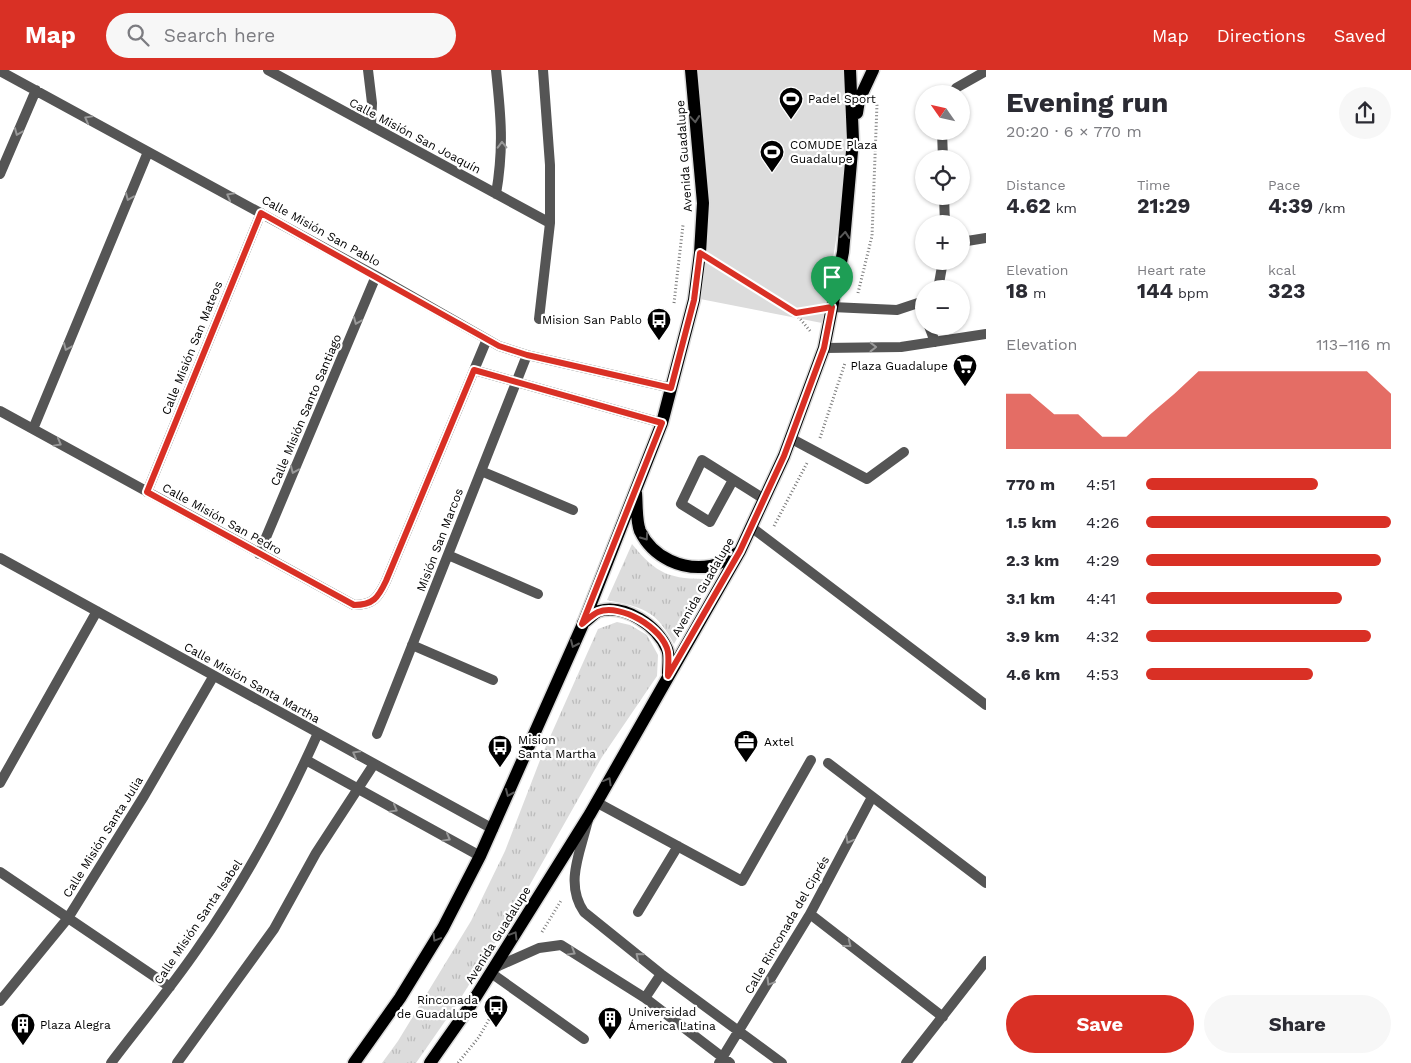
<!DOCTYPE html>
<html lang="en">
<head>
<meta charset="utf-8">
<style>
  :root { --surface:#fff; --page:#f7f7f7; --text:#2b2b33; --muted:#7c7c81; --accent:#d93025 }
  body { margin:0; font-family:"Work Sans",sans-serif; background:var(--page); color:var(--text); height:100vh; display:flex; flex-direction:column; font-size:19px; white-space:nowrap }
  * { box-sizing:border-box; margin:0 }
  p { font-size:16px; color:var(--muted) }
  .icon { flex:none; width:28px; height:28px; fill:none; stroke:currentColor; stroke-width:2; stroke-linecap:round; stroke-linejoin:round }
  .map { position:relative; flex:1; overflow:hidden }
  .panel { display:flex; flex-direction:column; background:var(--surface); width:425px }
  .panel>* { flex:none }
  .needle { width:32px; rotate:304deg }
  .fabs { position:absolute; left:915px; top:15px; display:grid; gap:10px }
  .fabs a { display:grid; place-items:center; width:55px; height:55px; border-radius:50%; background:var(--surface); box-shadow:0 1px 4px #0004; font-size:25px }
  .pin { position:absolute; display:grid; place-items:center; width:42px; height:42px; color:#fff; margin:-51px -21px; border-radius:50% 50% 50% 0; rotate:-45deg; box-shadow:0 0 5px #0007 }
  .pin .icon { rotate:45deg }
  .round { display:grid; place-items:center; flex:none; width:52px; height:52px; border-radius:26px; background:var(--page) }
  .overview { display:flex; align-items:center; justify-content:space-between; height:85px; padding:0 20px }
  h1 { font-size:28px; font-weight:700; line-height:38px }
  .stats { display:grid; grid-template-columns:repeat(3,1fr); gap:8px; height:85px; padding:5px 20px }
  .stats div { display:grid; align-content:center }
  .stats b { font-size:21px; font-weight:700 }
  .stats small { font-size:14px; font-weight:400 }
  .stats p { font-size:14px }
  .chart { height:140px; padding:10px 20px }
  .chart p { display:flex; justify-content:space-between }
  .chart svg { width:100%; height:90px; margin-top:5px; fill:var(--accent); opacity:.7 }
  .cta { display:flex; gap:10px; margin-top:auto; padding:10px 20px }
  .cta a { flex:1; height:58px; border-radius:30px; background:var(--accent); color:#fff; font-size:20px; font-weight:700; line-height:58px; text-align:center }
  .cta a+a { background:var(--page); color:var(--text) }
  ul { padding:0 20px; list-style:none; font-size:16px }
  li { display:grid; grid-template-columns:80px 60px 1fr; align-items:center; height:38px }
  li i { height:12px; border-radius:6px; background:var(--accent) }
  header { display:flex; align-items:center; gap:30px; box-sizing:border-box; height:70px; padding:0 25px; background:var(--accent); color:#fff }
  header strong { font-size:24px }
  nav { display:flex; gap:28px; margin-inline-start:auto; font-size:18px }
  .search { width:350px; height:45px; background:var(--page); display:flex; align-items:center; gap:12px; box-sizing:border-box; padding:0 18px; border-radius:28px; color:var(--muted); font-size:19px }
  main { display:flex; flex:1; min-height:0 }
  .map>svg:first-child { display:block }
</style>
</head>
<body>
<header>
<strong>Map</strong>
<div class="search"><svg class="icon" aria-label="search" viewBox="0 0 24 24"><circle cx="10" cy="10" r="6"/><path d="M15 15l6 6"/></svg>Search here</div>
<nav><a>Map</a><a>Directions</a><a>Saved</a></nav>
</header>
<main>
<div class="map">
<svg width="986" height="993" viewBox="0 0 986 993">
  <defs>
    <pattern id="park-tufts" width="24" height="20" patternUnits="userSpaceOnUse" patternTransform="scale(1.25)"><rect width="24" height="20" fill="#dcdcdc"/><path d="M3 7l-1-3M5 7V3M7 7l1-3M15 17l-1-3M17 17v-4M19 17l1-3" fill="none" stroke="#bbb"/></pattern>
  </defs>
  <rect width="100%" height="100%" fill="#fff"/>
  <path fill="url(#park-tufts)" d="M632 474C657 505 670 509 710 509L674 574C655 539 644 538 607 530Z
    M617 552 630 555 647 565 658 585 657 606 602 687 515 841 457 934 416 993H382L398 971 471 851 505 781 542 685 598 559Z"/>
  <path fill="#dcdcdc" d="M693 0H844L853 70 822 253 690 227 699 135Z"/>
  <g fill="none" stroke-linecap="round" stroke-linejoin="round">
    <defs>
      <path id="primary" d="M857 43 859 30 873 0
        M636 423C637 434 636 451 640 461 653 488 683 501 711 496 721 494 731 486 739 482
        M583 553C588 550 594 543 599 541 626 534 657 556 667 579 670 586 668 596 668 603
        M354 993 400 928 443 858 480 786 583 554 662 353 694 230 700 183 703 133 691 0
        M430 993 470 936 590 744 740 481 784 386 824 278 843 182 853 70 850 0"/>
    </defs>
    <use href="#primary" stroke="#dbdbdb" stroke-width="15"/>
    <path stroke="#777" stroke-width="3" stroke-dasharray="1 2.5" stroke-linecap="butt" d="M716 193 796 243 815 240
      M858 223 872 166 877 34
      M674 233 683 155
      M796 244 811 262
      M820 368 845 293
      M774 456 807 393
      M542 862 562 829
      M458 993 479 967 501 929"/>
    <path stroke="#555" stroke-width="10" d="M954 24 956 18 986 1
      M942 61 943 89
      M944 126 945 154
      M961 172 986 168
      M938 219 943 191
      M832 237 897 240 924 231
      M929 256 935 272
      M824 278 901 277 986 264
      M790 368 867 409 904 382
      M733 410 710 452 681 434 702 390 764 429
      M596 732 742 811 811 690
      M638 842 678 776
      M491 903 584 969"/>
    <path stroke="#555" stroke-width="10" d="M268 0 550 153
      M368 0 372 33 371 56
      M496 0C501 46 504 78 496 124
      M0 1 376 206 499 276 527 285 671 318
      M0 104 36 20
      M539 249 550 153V95L543 0
      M474 300 662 353
      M0 341 354 535C373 535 378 528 386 511L487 269
      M33 359 148 82
      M481 401 573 440
      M147 422 261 143
      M751 457 986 635
      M259 484 376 206
      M448 485 538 524
      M0 488 493 759
      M412 575 493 610
      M377 664 527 285
      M306 690 480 786
      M828 693 986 813
      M0 713 97 541
      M588 750C581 781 564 813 584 842L661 904 782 993
      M0 802 170 917
      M810 844 943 947
      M494 898 539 878 561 875 645 928 730 993
      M645 928 661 904
      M0 931 68 848 144 726 213 607
      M111 993C139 956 169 920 196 881 244 813 284 739 318 663
      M177 993 274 859 316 783 374 694
      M719 993 810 844 872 727
      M906 993 986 891"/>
    <use href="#primary" stroke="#000" stroke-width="12"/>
  </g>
  <defs><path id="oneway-chevron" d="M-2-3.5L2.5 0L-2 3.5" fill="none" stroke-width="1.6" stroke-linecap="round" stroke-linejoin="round" transform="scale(1.25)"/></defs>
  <g stroke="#999">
    <use href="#oneway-chevron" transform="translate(88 49) rotate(-151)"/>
    <use href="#oneway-chevron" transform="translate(18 62) rotate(113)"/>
    <use href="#oneway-chevron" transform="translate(502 75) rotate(-91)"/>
    <use href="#oneway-chevron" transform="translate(230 126) rotate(-151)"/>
    <use href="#oneway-chevron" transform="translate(129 127) rotate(113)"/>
    <use href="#oneway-chevron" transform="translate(357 251) rotate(113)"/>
    <use href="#oneway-chevron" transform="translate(67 277) rotate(113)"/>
    <use href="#oneway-chevron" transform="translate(873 277)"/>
    <use href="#oneway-chevron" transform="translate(58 373) rotate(29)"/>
    <use href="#oneway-chevron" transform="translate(294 400) rotate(113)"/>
    <use href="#oneway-chevron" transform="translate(356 684) rotate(-151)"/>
    <use href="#oneway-chevron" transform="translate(394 739) rotate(29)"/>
    <use href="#oneway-chevron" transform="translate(447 768) rotate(29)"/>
    <use href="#oneway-chevron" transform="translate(849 770) rotate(118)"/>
    <use href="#oneway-chevron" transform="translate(848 874) rotate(38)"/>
    <use href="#oneway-chevron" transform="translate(572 882) rotate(31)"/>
    <use href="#oneway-chevron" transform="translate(639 886) rotate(-141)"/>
    <use href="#oneway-chevron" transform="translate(770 912) rotate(121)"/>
  </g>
  <g stroke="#595959">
    <use href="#oneway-chevron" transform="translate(695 49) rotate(85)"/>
    <use href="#oneway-chevron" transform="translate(845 165) rotate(-85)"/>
    <use href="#oneway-chevron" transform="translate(645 467) rotate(55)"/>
    <use href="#oneway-chevron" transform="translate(574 574) rotate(114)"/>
    <use href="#oneway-chevron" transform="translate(608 711) rotate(-61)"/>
    <use href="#oneway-chevron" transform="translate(509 723) rotate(114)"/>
    <use href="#oneway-chevron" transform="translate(514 865) rotate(-59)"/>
    <use href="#oneway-chevron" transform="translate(436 868) rotate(121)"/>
  </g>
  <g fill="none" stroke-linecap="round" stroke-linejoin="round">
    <defs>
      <path id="route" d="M261 143 499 276 527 285 671 318 694 230 700 183 796 243 832 237 824 278 784 386 740 481 668 606C668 598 669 589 668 582 663 558 621 533 598 542 593 544 587 550 582 554L662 353 474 300 386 511C378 528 373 535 354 535L147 422Z"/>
    </defs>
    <use href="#route" stroke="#fff" stroke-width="10"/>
    <use href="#route" stroke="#d93025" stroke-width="6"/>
  </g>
  <defs>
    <symbol id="stadium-pin" viewBox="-11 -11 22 30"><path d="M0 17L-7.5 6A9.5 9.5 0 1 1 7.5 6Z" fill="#000" stroke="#fff"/><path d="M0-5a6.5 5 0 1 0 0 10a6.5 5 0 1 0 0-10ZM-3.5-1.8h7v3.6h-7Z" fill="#fff"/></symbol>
    <symbol id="bus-pin" viewBox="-11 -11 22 30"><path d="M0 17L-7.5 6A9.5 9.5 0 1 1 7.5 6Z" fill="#000" stroke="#fff"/><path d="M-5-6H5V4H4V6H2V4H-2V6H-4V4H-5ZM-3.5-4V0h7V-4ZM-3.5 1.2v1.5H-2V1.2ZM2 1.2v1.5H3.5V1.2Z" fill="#fff"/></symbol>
    <symbol id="supermarket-pin" viewBox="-11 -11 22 30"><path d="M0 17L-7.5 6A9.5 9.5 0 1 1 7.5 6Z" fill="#000" stroke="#fff"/><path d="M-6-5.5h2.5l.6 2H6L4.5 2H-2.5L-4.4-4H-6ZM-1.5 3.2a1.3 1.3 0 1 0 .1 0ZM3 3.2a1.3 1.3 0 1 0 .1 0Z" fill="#fff"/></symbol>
    <symbol id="office-pin" viewBox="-11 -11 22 30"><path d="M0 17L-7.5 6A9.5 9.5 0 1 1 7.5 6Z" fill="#000" stroke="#fff"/><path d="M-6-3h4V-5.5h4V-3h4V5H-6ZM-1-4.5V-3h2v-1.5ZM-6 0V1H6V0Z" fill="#fff"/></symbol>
    <symbol id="building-pin" viewBox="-11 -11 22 30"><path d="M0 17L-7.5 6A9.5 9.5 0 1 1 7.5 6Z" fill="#000" stroke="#fff"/><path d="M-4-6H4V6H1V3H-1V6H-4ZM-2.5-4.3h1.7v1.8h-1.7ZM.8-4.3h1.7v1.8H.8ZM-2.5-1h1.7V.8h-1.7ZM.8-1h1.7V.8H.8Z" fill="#fff"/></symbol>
  </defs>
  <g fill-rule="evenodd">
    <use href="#stadium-pin" x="777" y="15" width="28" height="38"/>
    <use href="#stadium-pin" x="758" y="68" width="28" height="38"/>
    <use href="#bus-pin" x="645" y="236" width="28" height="38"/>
    <use href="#supermarket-pin" x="951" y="282" width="28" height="38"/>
    <use href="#office-pin" x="732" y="658" width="28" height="38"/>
    <use href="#bus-pin" x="486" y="663" width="28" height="38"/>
    <use href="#bus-pin" x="482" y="923" width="28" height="38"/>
    <use href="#building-pin" x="596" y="935" width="28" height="38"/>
    <use href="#building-pin" x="9" y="941" width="28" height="38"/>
  </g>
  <g text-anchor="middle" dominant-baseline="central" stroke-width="4.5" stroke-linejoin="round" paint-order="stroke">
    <g font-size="12" fill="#000" stroke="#fff" text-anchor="start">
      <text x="808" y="29">Padel Sport</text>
      <text x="790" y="75">COMUDE Plaza<tspan x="790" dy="14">Guadalupe</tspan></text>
      <text x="642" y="250" text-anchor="end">Mision San Pablo</text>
      <text x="948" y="296" text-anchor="end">Plaza Guadalupe</text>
      <text x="518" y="670">Mision<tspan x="518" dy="14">Santa Martha</tspan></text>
      <text x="764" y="672">Axtel</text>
      <text x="478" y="930" text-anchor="end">Rinconada<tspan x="478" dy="14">de Guadalupe</tspan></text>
      <text x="628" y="942">Universidad<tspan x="628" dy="14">Ámerica Latina</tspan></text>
      <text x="40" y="955">Plaza Alegra</text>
    </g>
    <g font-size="12" fill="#000" stroke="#fff">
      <text transform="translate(415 66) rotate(28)">Calle Misión San Joaquín</text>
      <text transform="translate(684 86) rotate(-94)">Avenida Guadalupe</text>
      <text transform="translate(321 161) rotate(29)">Calle Misión San Pablo</text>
      <text transform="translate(192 278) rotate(-68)">Calle Misión San Mateos</text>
      <text transform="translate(306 340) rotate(-67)">Calle Misión Santo Santiago</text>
      <text transform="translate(222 449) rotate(29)">Calle Misión San Pedro</text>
      <text transform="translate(440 470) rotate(-69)">Misión San Marcos</text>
      <text transform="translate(703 517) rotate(-60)">Avenida Guadalupe</text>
      <text transform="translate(252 613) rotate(29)">Calle Misión Santa Martha</text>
      <text transform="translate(103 767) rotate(-58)">Calle Misión Santa Julia</text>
      <text transform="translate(198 852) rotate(-56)">Calle Misión Santa Isabel</text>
      <text transform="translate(787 855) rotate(-60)">Calle Rinconada del Ciprés</text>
      <text transform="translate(498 865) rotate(-58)">Avenida Guadalupe</text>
    </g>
  </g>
</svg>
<div class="fabs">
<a><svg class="needle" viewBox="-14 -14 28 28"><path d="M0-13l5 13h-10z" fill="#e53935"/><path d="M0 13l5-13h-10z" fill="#7c7c81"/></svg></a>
<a><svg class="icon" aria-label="locate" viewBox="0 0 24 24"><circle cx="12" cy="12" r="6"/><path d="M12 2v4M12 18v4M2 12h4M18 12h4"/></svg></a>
<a>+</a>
<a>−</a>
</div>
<div class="pin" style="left:832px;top:237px;background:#1e9e55"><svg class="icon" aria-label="arrive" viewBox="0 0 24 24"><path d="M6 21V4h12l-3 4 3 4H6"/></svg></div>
</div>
<section class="panel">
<div class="overview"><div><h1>Evening run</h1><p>20:20 · 6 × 770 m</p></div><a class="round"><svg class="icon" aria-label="share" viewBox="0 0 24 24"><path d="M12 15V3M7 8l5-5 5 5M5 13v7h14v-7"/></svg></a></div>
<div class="stats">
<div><p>Distance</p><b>4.62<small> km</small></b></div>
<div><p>Time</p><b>21:29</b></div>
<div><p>Pace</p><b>4:39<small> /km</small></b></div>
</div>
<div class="stats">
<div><p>Elevation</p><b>18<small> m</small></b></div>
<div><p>Heart rate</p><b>144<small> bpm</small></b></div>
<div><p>kcal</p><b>323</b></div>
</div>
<div class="chart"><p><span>Elevation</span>113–116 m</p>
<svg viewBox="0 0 160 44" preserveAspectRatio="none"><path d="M0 44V17L10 17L20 27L30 27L40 38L50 38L60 27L70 17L80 6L90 6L100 6L110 6L120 6L130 6L140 6L150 6L160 17V44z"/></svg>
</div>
<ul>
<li><b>770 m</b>4:51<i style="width:70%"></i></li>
<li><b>1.5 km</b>4:26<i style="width:100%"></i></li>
<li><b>2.3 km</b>4:29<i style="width:96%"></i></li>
<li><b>3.1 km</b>4:41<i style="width:80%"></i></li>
<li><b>3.9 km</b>4:32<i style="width:92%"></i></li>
<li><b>4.6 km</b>4:53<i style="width:68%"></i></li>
</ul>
<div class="cta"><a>Save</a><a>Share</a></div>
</section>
</main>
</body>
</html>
